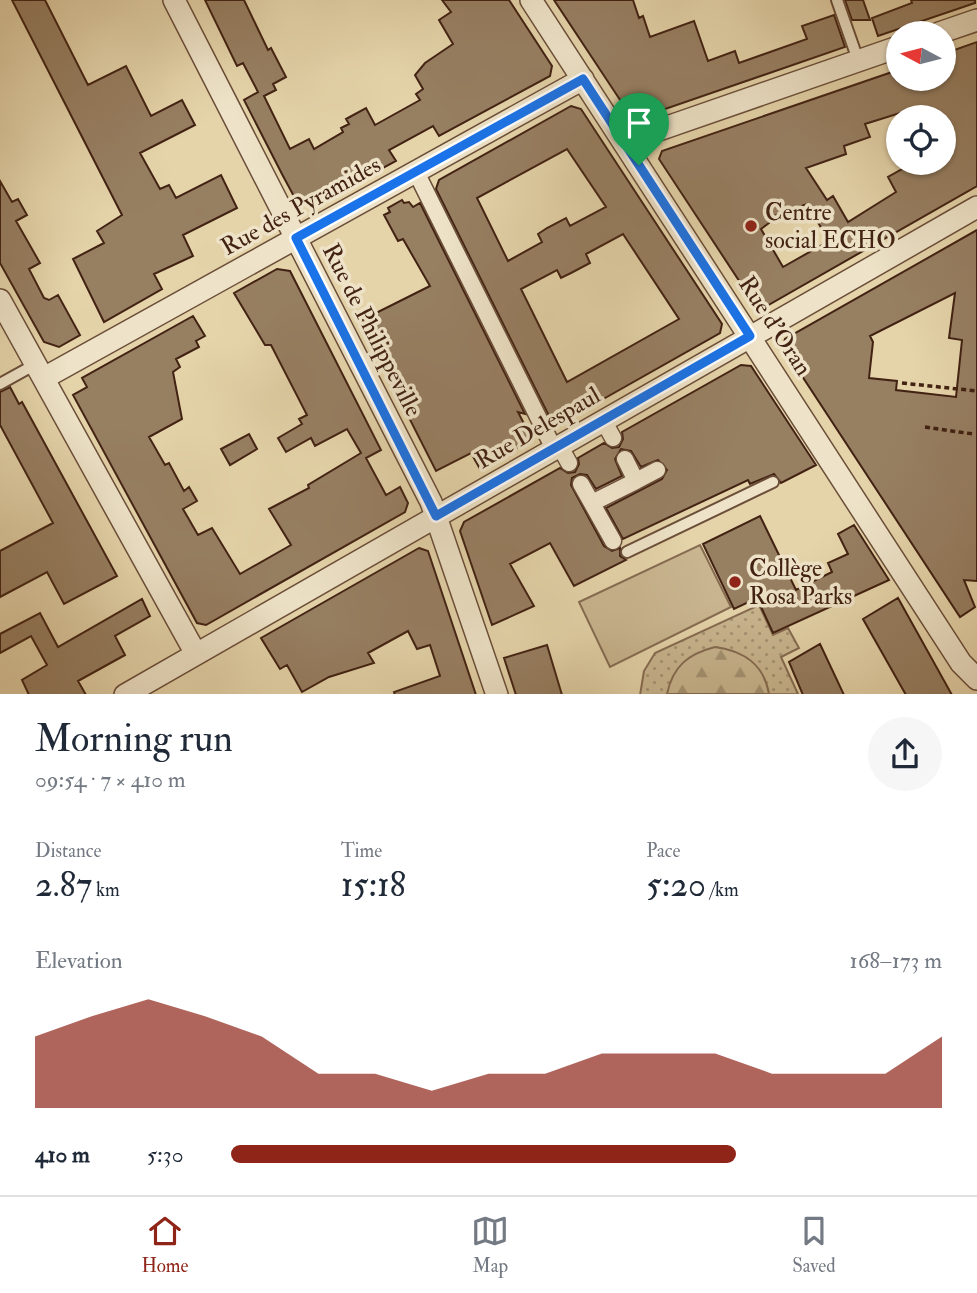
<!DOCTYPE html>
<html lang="en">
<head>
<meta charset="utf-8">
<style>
  :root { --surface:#fff; --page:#f6f6f7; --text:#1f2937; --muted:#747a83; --line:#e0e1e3; --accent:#8f2418 }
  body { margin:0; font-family:"IM FELL Double Pica",serif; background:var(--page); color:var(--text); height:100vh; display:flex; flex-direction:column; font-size:26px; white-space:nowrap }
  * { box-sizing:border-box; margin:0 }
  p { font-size:23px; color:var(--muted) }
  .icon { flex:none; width:38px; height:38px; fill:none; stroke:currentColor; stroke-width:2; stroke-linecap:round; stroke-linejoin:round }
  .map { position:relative; height:694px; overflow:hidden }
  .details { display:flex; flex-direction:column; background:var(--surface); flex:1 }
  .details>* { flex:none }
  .needle { width:46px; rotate:277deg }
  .buttons { position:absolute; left:886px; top:21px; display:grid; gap:14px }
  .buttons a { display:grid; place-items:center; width:70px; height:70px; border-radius:50%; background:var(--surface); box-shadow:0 2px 5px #0004; font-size:35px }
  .pin { position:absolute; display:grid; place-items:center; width:60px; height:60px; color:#fff; margin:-72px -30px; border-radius:50% 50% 50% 0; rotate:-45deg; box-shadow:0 0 7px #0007 }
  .pin .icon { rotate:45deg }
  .round { display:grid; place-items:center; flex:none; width:74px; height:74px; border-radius:37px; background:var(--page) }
  .head { display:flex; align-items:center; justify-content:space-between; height:119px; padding:0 35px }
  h1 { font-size:38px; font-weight:600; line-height:52px }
  .stats { display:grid; grid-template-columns:repeat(3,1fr); gap:10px; height:119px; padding:7px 35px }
  .stats div { display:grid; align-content:center }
  .stats b { font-size:35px; font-weight:600 }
  .stats small { font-size:19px; font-weight:400 }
  .stats p { font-size:19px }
  .chart { height:196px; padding:14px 35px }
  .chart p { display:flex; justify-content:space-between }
  .chart svg { width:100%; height:126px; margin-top:7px; fill:var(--accent); opacity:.7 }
  ul { padding:0 35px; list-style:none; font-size:23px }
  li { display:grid; grid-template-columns:112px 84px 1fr; align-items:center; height:52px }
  li i { height:18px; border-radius:9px; background:var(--accent) }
  .tab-bar { display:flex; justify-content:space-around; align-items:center; height:98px; border-top:2px solid var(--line); background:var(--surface); font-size:19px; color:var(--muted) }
  .tab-bar a { display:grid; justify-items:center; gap:4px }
  .tab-bar .current { color:var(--accent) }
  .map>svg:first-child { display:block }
</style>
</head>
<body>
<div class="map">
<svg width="977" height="695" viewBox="0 0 977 695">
  <defs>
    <pattern id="grass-dots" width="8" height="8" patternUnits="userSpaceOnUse" patternTransform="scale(1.75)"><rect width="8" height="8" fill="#c9b690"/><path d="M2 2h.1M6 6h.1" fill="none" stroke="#a59474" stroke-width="1.8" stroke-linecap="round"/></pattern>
    <pattern id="forest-firs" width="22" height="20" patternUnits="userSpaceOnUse" patternTransform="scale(1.75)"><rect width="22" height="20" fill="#c9b690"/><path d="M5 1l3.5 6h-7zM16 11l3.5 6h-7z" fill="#a59474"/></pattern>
  </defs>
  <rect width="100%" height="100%" fill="#e5d4aa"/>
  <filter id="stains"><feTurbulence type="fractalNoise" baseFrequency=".00286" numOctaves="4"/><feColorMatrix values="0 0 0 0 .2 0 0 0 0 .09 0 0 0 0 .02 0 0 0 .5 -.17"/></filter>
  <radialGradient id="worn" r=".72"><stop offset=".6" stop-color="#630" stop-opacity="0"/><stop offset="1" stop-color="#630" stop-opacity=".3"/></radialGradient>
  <path fill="url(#grass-dots)" stroke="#866c52" stroke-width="2" d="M759 605 773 635 788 628 799 648 781 657 798 694 640 695 644 671 655 653Z"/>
  <path fill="url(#forest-firs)" stroke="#866c52" stroke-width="2" d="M715 647C744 651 764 664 769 694H667C673 666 688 654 715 647Z"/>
  <path fill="#c9b690" stroke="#866c52" stroke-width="2" d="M700 545 731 607 610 667 579 602Z"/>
  <path fill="#977f62" stroke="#422213" stroke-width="2" fill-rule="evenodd" d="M12 0H45L88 85 126 66 151 116 182 100 195 125 140 153 160 189 169 185 176 198 221 175 237 208 183 235 193 256 154 274 162 289 104 322 73 259 104 243 97 231 122 215Z
    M205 0H244L268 50 271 48 286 77 273 84 276 90 264 96 290 149 309 139 314 149 343 132 341 128 349 124 346 119 366 108 375 125 420 100 416 94 423 89 415 75 425 63 453 44 439 20 451 12 442 0H509L552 66 550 76 439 136 433 126 389 150 396 161 313 206 297 202 283 176 244 100 258 92 243 63 237 66Z
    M554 0H633L639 18 643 16 650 37 694 21 708 61 735 51 739 63 807 39 802 26 834 15 845 47 642 117 628 112Z
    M845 0H863L870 20H852Z
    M911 0H975V3L878 36 872 18 912 3Z
    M977 42V186L765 307 755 305 659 159 662 151 898 70V79H943V54ZM900 113 901 117H943V163H913L888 177 896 192 848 222 833 196 827 200 806 168 846 154 844 146 870 137 865 124ZM807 204 829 241 783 267 761 229 773 220 774 216Z
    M571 106 581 109 722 324 720 333 559 424 552 422 436 189 439 180ZM567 149 606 207 570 226 566 218 547 228 538 234 542 242 508 261 477 198ZM623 234 679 319 567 382 521 289 557 270 561 278 571 273 590 263 586 254Z
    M0 181 12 202 18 199 27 215 16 221 40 263 29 269 44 298 49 300 58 295 80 335 59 347 44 342 0 263Z
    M402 200 404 203 409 202 413 207 420 203 525 414 518 412 532 439 480 469 471 453 436 471 360 321 430 286 403 239 398 241 384 215 390 212 388 208Z
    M977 230V581L964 580 975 607 960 617 783 347 785 339ZM955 293 949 338 962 340 956 397 896 390 897 381 869 378 873 342 870 336Z
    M277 269 290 271 381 450 366 458 386 495 400 487 408 503 405 512 206 625 197 623 73 395 87 387 82 378 193 316 205 336 196 341 199 347 176 359 180 367 173 372 182 419 149 437 165 465 169 463 184 491 189 487 197 501 183 509 198 535 212 528 240 574 291 545 269 509 309 488 308 485 361 453 347 429 315 446 311 438 286 452 278 438 302 424 299 419 307 415 271 345H265L234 293Z
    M741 365 751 366 816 465 781 483 774 474 750 484 748 480 623 539 606 508 662 479 667 470 658 460 641 467 631 451 621 449 615 459 622 476 596 489 587 475 580 474 572 478 571 485 604 546 612 551 620 548V556L626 560 574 586 550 543 510 564 534 606 492 625 460 531 464 522 560 468 568 473 575 472 579 464 578 458 604 443 612 448 619 447 623 439 622 432Z
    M10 387 19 404 22 402 117 576 64 604 47 572 0 597V551L53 523 0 425V392Z
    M249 434 257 449 230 465 221 449Z
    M760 516 796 590 832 572 828 563 848 554 838 534 854 525 889 580 773 633 757 598 734 609 703 544Z
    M419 548 428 551 476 695H395L394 692 440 676 430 645 417 649 408 631 368 653 374 663 329 677 302 692 287 665 280 669 261 638Z
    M898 598 952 695H906L863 619Z
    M142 599 150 616 115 636 125 655 78 681 86 695H29L22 680 47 665 31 636 0 653V634L40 613 58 647Z
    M820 644 844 695H803L789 662Z
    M547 645 562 695H516L504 658Z"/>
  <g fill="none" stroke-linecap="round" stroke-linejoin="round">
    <defs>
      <path id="service" d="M837 0 858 60
        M0 384 36 364
        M627 552 773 482"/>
      <path id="pedestrian" d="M416 172 554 449
        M603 420 613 438
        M559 445 569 463
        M625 459 636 481 657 470
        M581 484 613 541
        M592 503 636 481"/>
      <path id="minor" d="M174 0 431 502 497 695
        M531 0 961 663 977 679
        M939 33 977 20
        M624 142 898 47
        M0 300 196 654
        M44 378 583 79
        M125 695 977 207"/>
    </defs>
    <use href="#service" stroke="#6b4e39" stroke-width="14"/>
    <use href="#pedestrian" stroke="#6b4e39" stroke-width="19"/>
    <use href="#minor" stroke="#6b4e39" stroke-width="24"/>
    <path stroke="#422213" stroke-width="3.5" stroke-dasharray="5 3.5" stroke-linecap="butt" d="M902 383 977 391
      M925 427 973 434"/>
    <use href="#service" stroke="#eee3c8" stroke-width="10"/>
    <use href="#pedestrian" stroke="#eee3c8" stroke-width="16"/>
    <use href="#minor" stroke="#eee3c8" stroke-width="21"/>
  </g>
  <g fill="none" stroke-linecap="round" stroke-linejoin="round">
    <defs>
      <path id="route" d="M583 79 750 336 436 516 296 238Z"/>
    </defs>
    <use href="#route" stroke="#fff" stroke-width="14"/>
    <use href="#route" stroke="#1a73e8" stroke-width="9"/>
  </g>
  <g fill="#8f2418" stroke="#eee3c8" stroke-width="2.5">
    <circle cx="751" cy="226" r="7"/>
    <circle cx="735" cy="582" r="7"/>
  </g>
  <g text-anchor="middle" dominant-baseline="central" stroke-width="7" stroke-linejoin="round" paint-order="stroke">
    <g font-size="24" fill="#422213" stroke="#eee3c8">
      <text transform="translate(301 206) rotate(-29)">Rue des Pyramides</text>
      <text transform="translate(775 326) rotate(57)">Rue d'Oran</text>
      <text transform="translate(372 330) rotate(63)">Rue de Philippeville</text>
      <text transform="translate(538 428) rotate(-30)">Rue Delespaul</text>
    </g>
    <g font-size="24" fill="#422213" stroke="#eee3c8" text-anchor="start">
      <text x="765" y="212">Centre<tspan x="765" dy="28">social ECHO</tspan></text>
      <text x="749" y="568">Collège<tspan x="749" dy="28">Rosa Parks</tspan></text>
    </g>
  </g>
  <rect width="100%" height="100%" filter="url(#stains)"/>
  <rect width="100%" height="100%" fill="url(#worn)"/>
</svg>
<div class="buttons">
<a><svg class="needle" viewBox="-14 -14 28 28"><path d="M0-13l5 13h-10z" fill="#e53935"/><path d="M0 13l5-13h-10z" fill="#747a83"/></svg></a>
<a><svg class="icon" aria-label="locate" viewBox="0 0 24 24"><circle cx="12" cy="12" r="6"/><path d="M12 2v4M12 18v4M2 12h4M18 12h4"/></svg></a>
</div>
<div class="pin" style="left:639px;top:165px;background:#1e9e55"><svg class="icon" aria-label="arrive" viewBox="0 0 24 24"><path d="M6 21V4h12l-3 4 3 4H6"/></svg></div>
</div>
<section class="details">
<div class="head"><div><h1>Morning run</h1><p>09:54 · 7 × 410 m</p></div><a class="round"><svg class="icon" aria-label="share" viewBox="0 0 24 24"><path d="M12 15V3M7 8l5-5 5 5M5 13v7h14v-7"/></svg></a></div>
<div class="stats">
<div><p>Distance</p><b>2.87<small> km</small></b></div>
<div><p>Time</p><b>15:18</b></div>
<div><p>Pace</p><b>5:20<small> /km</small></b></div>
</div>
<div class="chart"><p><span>Elevation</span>168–173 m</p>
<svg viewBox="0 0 160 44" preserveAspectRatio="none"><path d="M0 44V19L10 12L20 6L30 12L40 19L50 32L60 32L70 38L80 32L90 32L100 25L110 25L120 25L130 32L140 32L150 32L160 19V44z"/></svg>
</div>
<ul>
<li><b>410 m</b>5:30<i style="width:71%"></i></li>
</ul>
</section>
<nav class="tab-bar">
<a class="current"><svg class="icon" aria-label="home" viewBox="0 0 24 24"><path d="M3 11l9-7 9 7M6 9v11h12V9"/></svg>Home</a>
<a><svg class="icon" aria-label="map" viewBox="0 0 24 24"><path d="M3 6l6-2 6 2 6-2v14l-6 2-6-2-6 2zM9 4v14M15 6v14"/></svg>Map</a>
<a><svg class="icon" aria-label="saved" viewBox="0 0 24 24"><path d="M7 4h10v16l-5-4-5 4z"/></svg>Saved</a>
</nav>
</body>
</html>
